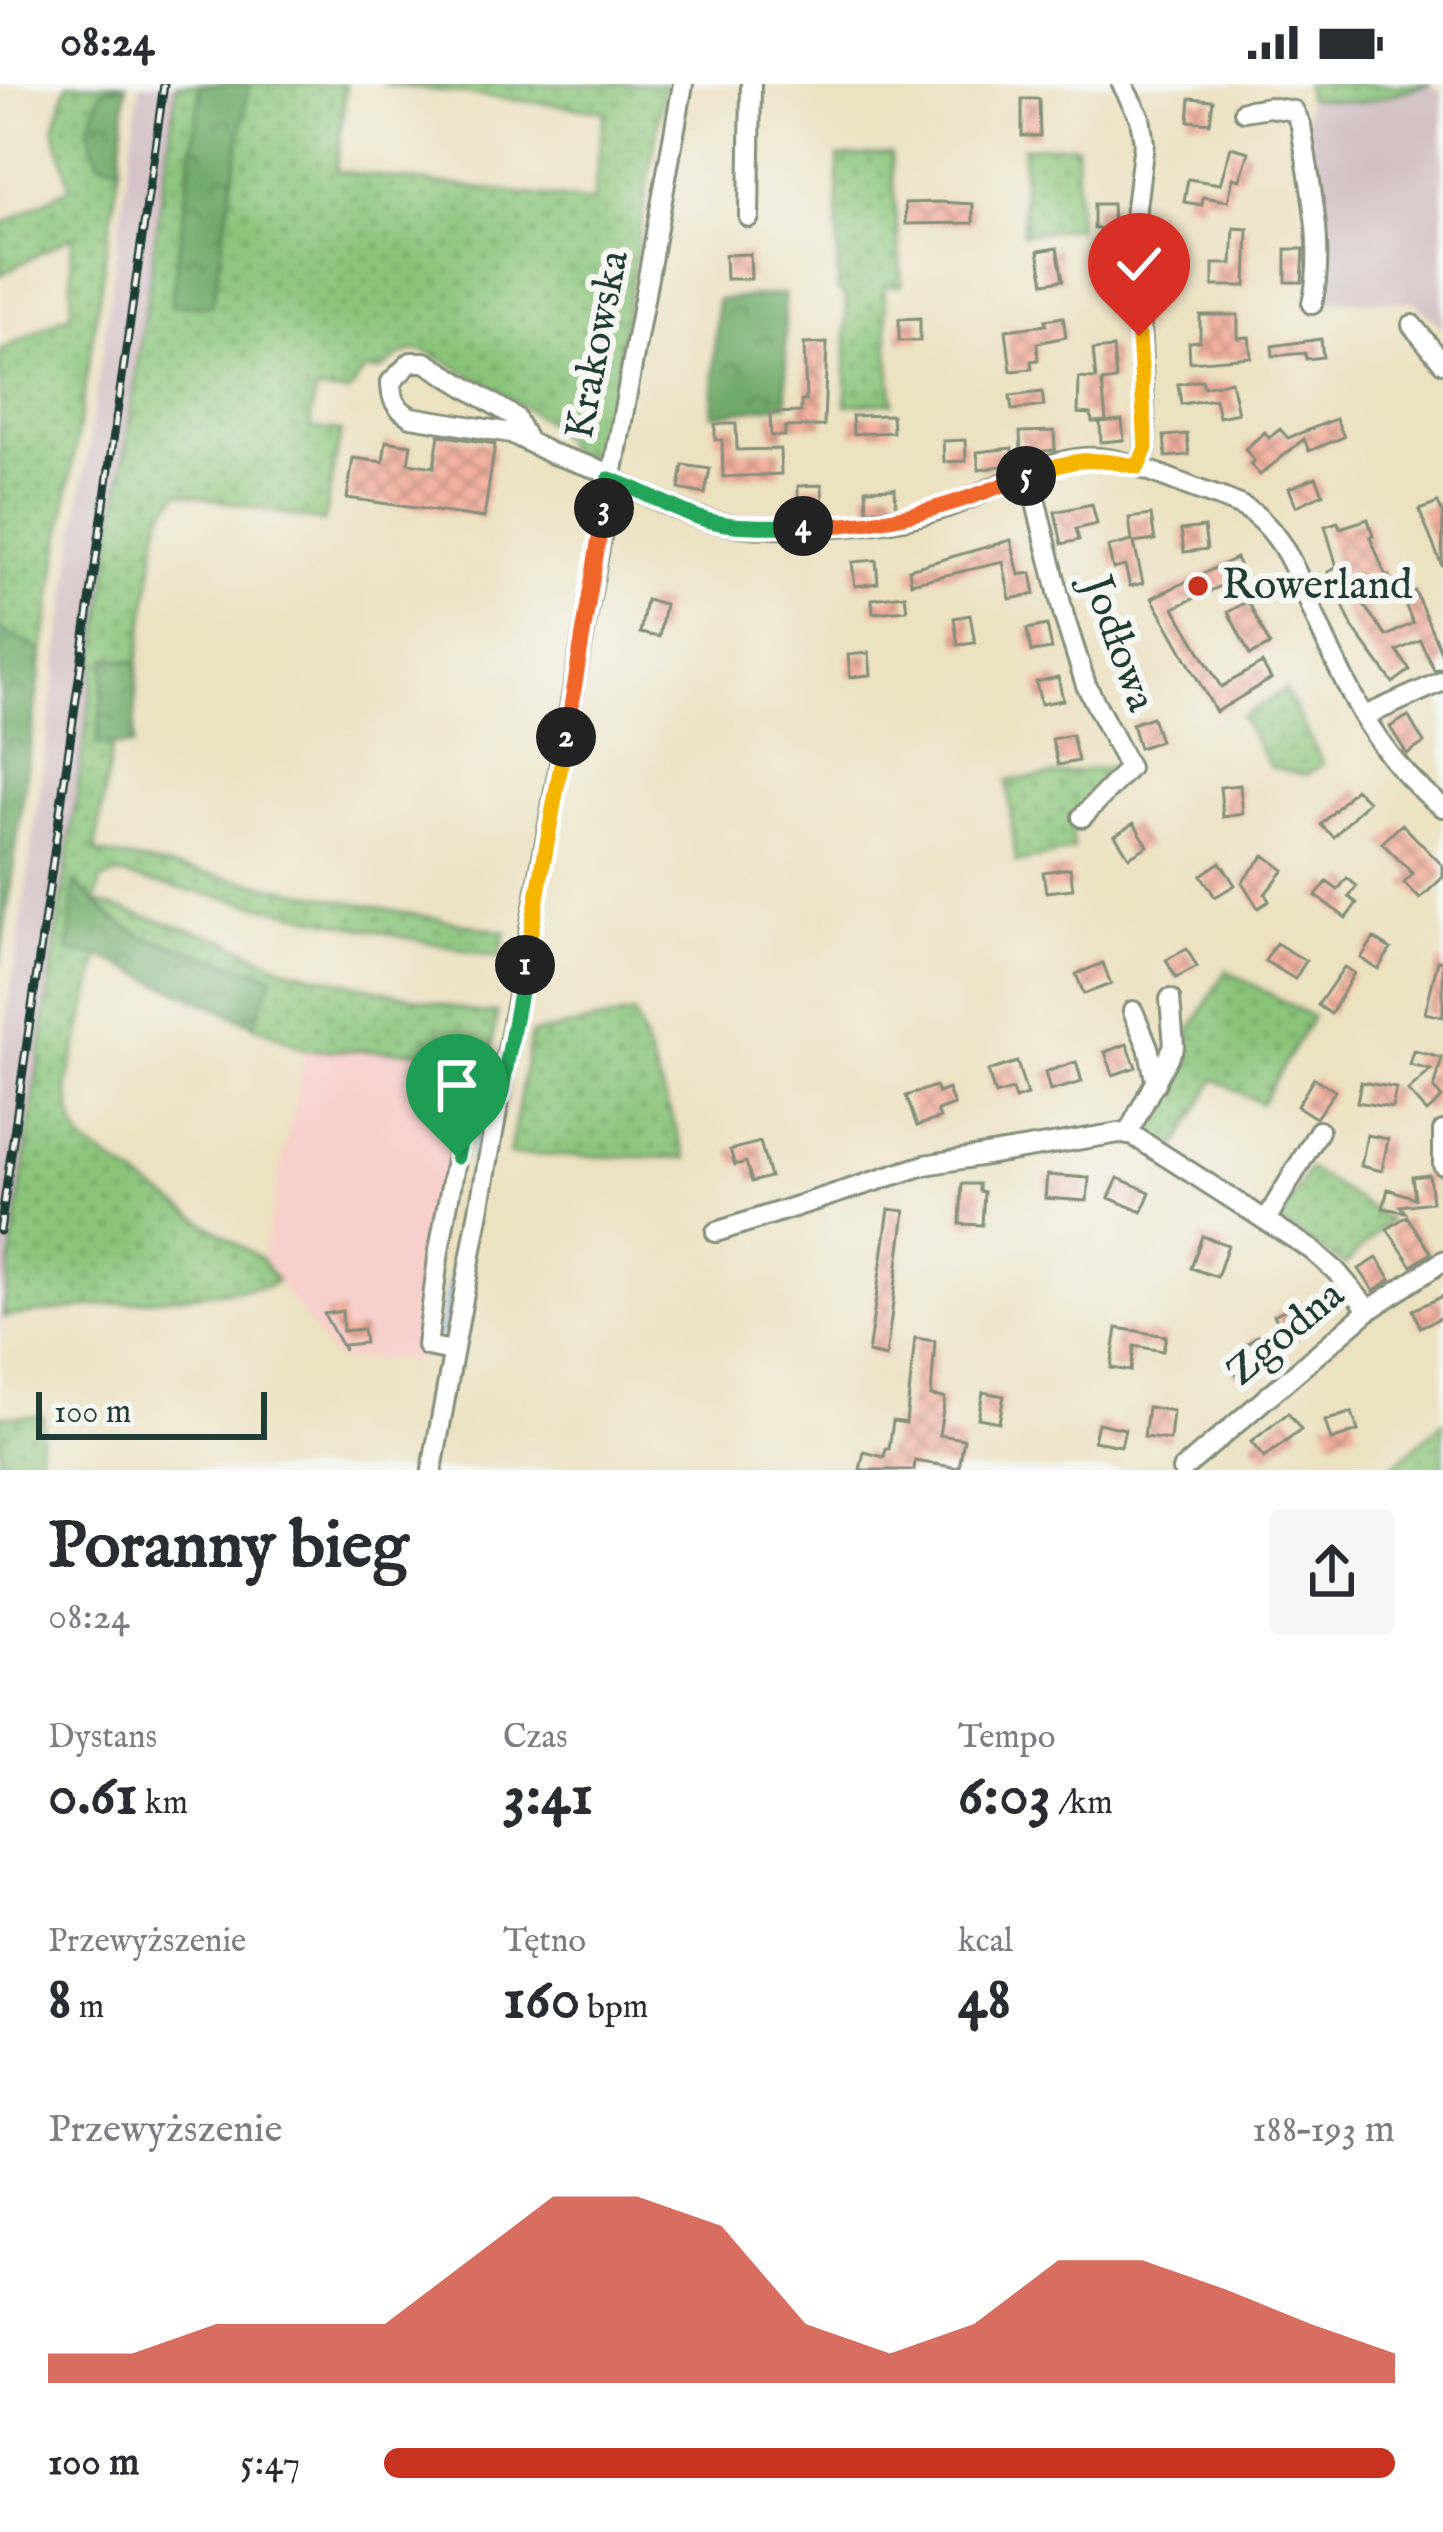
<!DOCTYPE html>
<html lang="pl">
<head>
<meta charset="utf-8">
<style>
  :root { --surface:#fff; --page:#f7f7f7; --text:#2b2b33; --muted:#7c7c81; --accent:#c8321e }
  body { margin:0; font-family:"IM FELL English",serif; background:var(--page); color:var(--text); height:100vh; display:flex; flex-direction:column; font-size:45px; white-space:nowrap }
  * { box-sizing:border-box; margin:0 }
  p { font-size:39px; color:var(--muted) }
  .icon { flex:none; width:66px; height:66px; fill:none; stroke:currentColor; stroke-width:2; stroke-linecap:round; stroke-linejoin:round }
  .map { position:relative; height:1386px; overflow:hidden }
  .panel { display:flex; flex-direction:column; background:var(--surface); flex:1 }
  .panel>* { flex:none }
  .scale { position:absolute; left:36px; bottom:30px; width:231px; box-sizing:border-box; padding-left:12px; border:6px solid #1f3d34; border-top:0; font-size:33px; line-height:42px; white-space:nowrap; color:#1f3d34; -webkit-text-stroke:9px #f6f6f2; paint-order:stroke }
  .pin { position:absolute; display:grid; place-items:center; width:102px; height:102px; color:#fff; margin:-123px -51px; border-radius:50% 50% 50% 0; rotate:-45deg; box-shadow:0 0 12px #0007 }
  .pin .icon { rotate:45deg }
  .km { position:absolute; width:60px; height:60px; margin:-30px; border-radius:50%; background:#222; color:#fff; font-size:33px; line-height:60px; text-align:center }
  .round { display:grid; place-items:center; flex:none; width:126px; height:126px; border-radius:12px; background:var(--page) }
  .summary { display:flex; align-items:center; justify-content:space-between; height:204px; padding:0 48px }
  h1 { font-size:66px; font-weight:700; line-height:90px }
  .figures { display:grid; grid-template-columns:repeat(3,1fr); gap:18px; height:204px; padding:12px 48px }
  .figures div { display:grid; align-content:center }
  .figures b { font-size:60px; font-weight:700 }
  .figures small { font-size:33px; font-weight:400 }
  .figures p { font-size:33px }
  .chart { height:336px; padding:24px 48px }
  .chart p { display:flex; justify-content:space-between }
  .chart svg { width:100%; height:216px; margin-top:12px; fill:var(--accent); opacity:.7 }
  ul { padding:0 48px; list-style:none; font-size:39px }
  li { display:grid; grid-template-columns:192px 144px 1fr; align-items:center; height:90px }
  li i { height:30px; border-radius:15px; background:var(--accent) }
  .status { display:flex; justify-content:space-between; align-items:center; height:84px; padding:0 60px; background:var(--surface); direction:ltr }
  .status svg { height:33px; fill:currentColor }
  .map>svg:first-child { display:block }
</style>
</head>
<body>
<div class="status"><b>08:24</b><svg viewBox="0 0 49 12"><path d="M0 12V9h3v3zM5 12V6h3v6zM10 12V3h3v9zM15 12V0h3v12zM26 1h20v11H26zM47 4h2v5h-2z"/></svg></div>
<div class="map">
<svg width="1443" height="1386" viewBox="0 0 1443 1386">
  <defs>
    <pattern id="green-dots" width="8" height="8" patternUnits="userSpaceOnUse" patternTransform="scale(3)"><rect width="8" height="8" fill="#8ac479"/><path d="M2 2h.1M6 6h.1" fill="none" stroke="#70a064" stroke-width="1.8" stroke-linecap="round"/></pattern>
    <pattern id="forest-crowns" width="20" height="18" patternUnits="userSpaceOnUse" patternTransform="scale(3)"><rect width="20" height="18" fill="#6faa69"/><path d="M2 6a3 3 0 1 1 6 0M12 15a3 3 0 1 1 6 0" fill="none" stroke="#5b8c57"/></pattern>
    <pattern id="building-cross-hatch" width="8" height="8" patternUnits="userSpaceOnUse" patternTransform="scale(3)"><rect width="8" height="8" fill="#f3b1a0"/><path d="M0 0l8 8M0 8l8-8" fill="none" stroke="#c49183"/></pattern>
  </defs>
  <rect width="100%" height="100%" fill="#f6f6f2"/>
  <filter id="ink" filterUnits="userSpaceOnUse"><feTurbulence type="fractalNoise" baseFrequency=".00833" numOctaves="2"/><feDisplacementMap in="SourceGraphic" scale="24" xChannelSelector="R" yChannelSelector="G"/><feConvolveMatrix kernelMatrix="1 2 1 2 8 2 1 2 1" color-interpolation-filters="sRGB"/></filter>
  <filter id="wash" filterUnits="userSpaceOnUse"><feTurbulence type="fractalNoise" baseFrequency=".004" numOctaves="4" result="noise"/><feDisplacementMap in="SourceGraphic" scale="48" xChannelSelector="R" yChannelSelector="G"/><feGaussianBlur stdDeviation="2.7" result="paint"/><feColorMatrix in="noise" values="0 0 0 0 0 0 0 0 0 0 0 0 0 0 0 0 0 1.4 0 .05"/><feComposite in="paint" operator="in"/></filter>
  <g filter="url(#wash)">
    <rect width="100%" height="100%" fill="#ece1c1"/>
    <path fill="#f7d0cb" d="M306 966 469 968 418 1277 335 1275 262 1176Z"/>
    <path fill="#d2bec2" d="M140 0H177L0 1256V985Z
      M1430 2 1443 9V244L1414 218 1315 216 1305 123 1307 14 1361 19Z"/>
    <path fill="url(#green-dots)" stroke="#548056" stroke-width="3" d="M67 0H121L101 8 99 78 120 81 43 568 0 545V267L71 229 72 152 0 191V142L70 103 54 44Z
      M177 0H201L171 220 211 222 249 0H346L336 87 593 118 604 27 382 0H665L607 342 595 369 578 374C562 365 565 358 555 346 547 335 435 268 422 267 405 265 392 277 380 287L365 286 349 309 315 307 310 344 341 347 324 438 179 408 160 433 138 578 107 574 97 661 112 662 95 768 506 848 500 874 119 791 101 796 96 818 223 855 282 883 483 930 497 928 489 986 466 983 468 968 306 966 253 941 272 892 142 852 111 833 76 799 100 872 67 1001 74 1041 83 1059 262 1176 277 1197 268 1202 3 1233Z
      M1305 0H1431L1361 19 1307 14Z
      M1076 61 1078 144 1023 150V63Z
      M891 69 902 201 884 202 893 318 846 321V214L838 206V73Z
      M1285 606 1323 680 1306 691 1270 683 1241 633Z
      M1119 682 1072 733 1073 766 1016 779 1007 697Z
      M1226 886 1312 933 1261 1020 1215 995 1175 1066 1135 1043Z
      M634 930 687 1074 509 1071 531 950Z
      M1309 1085 1389 1136 1345 1181 1279 1138Z
      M0 1332H43L38 1386H0Z
      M1443 1338V1386H1389Z"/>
    <path fill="url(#forest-crowns)" stroke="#47744e" stroke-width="3" d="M126 0 120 81 99 78 88 46 101 7Z
      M201 0H249L212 222 171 221Z
      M784 210 787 320 712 331 717 216Z
      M0 545 43 568 0 880Z
      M106 574 138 578 133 662 97 661Z
      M74 798 111 833 142 852 273 892 253 941 100 872 69 867Z"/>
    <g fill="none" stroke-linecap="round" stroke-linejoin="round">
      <path stroke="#60aed9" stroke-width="4.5" d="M441 1252 483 1022"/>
    </g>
    <g id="blocks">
      <path fill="url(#building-cross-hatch)" d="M1190 14 1213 16 1210 39 1188 37Z
        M1022 15H1039L1040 52H1022Z
        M1231 63 1249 68 1240 96 1233 94 1228 117 1203 113 1202 121 1184 118 1188 95 1220 100Z
        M938 118 973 120V139L906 140 905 119Z
        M1094 120H1112L1113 144 1094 145Z
        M1234 144 1248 145 1246 202H1213V180H1232Z
        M1057 164 1063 196 1044 199 1038 167Z
        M1286 165H1304L1302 198H1286Z
        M750 170 751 195H726L725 171Z
        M1200 231H1238V254L1249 253 1251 273 1190 278 1189 258 1200 257Z
        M1063 233 1066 253 1037 259 1038 276 1031 277 1032 285 1011 287 1006 246 1046 241 1045 236Z
        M920 234V257H899V235Z
        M1321 255 1323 273 1306 275 1305 269 1273 272 1272 262Z
        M827 259 824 342 785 343V352H771L770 329 801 328V317H806L804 260Z
        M1113 264 1116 296 1102 298 1106 337 1092 338 1091 330 1078 329 1079 294 1096 295 1093 266Z
        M1202 296 1204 303 1231 297 1238 329 1219 333 1215 315 1181 320 1178 300Z
        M1042 308 1044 322 1012 326 1010 312Z
        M892 331 893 348 853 350 852 332Z
        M1336 335 1344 353 1309 367 1304 355 1260 391 1250 380 1254 377 1245 365 1265 348 1269 354 1280 345 1288 354Z
        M1122 336 1124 356 1101 358 1100 338Z
        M715 340H736L737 366 780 365 781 390 723 393 722 356H715Z
        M1054 347 1055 366 1021 369 1020 348Z
        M1187 350 1189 371 1166 373 1164 352Z
        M439 351 495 360 484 434 347 414 353 374 383 378 386 357 411 361 408 379 434 383Z
        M965 356 966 377 944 378 943 357Z
        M1012 364 1013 380 979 386 977 368Z
        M683 381 710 385 705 410 679 405Z
        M1316 393 1323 410 1296 422 1289 404Z
        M822 401 823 426 798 427V402Z
        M895 404 896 423 867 426 866 405Z
        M1438 419 1443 431 1442 482 1419 426Z
        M1092 420 1097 440 1076 445 1079 456 1062 460 1055 428Z
        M1151 431 1155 456 1134 459 1143 499 1130 502 1125 482 1113 485 1108 463 1132 457 1129 434Z
        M1368 435 1373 452 1370 453 1386 493 1389 492 1396 508 1365 523 1386 552 1413 539 1402 513 1415 507 1443 573V584L1434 586 1420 556 1397 567 1410 586 1393 599 1353 544 1328 488 1337 483 1325 442 1338 438 1340 444Z
        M1204 443 1207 465 1184 468 1181 446Z
        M1011 456 1019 491 1031 489 1035 510 1010 515 1003 478 911 499 909 485Z
        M1236 474 1244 491 1174 524 1221 603 1262 579 1271 595 1216 628 1152 514Z
        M876 476 878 499 855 502 852 478Z
        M905 511 907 526 873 529 872 515Z
        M646 516 665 520 659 553 640 549Z
        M1248 517 1270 561 1250 571 1228 528Z
        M970 531 975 559 958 561 954 534Z
        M1047 541 1052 565 1031 568 1027 545Z
        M869 569 871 591 850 593 848 571Z
        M1058 593 1063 616 1041 620 1036 598Z
        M1408 632 1424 659 1407 670 1390 643Z
        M1152 633 1160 657 1139 664 1132 640Z
        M1072 651 1078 677 1058 681 1052 655Z
        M1240 701 1243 730 1223 733 1220 703Z
        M1355 705 1368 717 1334 753 1321 741Z
        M1134 739 1148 762 1129 773 1115 751Z
        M1402 740 1443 782V793L1420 815 1404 799 1413 790 1382 759Z
        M1264 771 1284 786 1265 810 1269 817 1258 824 1242 798Z
        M1220 778 1235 801 1215 813 1201 791Z
        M1070 784 1073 805 1046 808 1043 788Z
        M1347 794 1357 802 1349 813 1357 819 1346 834 1316 812 1327 798 1338 806Z
        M1374 854 1391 865 1378 885 1361 874Z
        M1276 859 1306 877 1295 895 1265 877Z
        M1187 865 1197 883 1176 894 1166 876Z
        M1438 876 1443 877V933L1425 929Z
        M1103 879 1111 900 1084 910 1076 890Z
        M1344 883 1354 889 1331 930 1318 921Z
        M1127 960 1136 983 1113 991 1105 968Z
        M1414 967 1442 974 1434 1005 1442 1014 1427 1028 1408 1007 1431 986 1410 981Z
        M1017 978 1027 1011 1015 1015 1012 1006 995 1011 988 987Z
        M1076 978 1082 998 1050 1007 1045 988Z
        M1314 994 1335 1007 1316 1034 1297 1022Z
        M1361 998 1396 1004 1392 1024 1357 1018Z
        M935 1002 938 1009 948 1005 954 1021 937 1027 940 1034 917 1042 906 1012Z
        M1367 1051 1388 1055 1382 1087 1361 1082Z
        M760 1058 770 1093 752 1098 746 1078 735 1081 730 1066Z
        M1047 1091 1089 1094 1087 1117 1045 1114Z
        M1429 1091 1432 1118 1400 1122 1405 1128 1383 1124 1388 1105 1415 1114 1412 1093Z
        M1118 1094 1150 1108 1142 1128 1109 1114Z
        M962 1100H979V1107L984 1108 982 1141 960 1140Z
        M889 1125 905 1127 886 1273 868 1269Z
        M1407 1132 1431 1169 1412 1182 1387 1145Z
        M1202 1152 1228 1161 1217 1193 1191 1184Z
        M1377 1174 1391 1195 1374 1207 1359 1185Z
        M1443 1212V1233L1420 1243 1413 1226Z
        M1294 1221 1308 1245 1288 1256 1274 1231Z
        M342 1227 343 1247 363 1245 365 1259 343 1261 344 1266 324 1230Z
        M1117 1244 1166 1252 1163 1267 1134 1262 1131 1287 1111 1284Z
        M1258 1251 1274 1271 1240 1295 1230 1283 1245 1270 1241 1265Z
        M915 1254 935 1257 931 1312 945 1314 939 1351 964 1355 959 1384 915 1377 914 1386H860L864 1368 884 1373 886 1365H889L893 1337 906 1339Z
        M983 1308 1004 1312 999 1338 978 1334Z
        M1148 1323 1173 1327 1170 1356 1144 1353Z
        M1352 1328 1358 1347 1331 1356 1325 1337Z
        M1288 1329 1301 1346 1264 1374 1251 1358Z
        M1098 1339 1125 1345 1121 1362 1094 1357Z"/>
    </g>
  </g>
  <g filter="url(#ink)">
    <use href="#blocks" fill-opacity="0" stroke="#868f7a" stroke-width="3"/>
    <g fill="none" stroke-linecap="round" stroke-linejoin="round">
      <defs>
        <path id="minor" d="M1122 0 1140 34 1144 59 1135 132 1146 364 1138 383
          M1244 27 1269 23 1294 27 1301 41C1309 99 1326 162 1312 220
          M749 133 751 0
          M1412 241 1443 279
          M528 358 515 333 425 278H411L391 298C391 315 395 324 411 333L511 349 550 369 610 389
          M1029 390 1064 532 1086 601 1129 684 1082 733
          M609 395C641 405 669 425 701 434 742 447 794 445 837 443 872 441 910 436 944 424 992 408 1047 371 1099 374 1128 376 1159 391 1186 401 1207 410 1235 416 1253 429 1287 455 1301 500 1317 537 1348 608 1380 677 1443 723
          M1365 632 1443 597
          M1133 927 1148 963 1156 999
          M1443 1047V1081
          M1127 1051 1174 962 1170 915
          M1266 1136 1319 1047
          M716 1148 925 1081 1119 1049 1134 1052 1312 1166 1336 1187 1369 1226
          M452 1267 427 1262 439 1166 469 1007 501 1011
          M432 1386 683 0
          M1182 1386 1369 1226 1443 1177"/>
      </defs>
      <use href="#minor" stroke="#868f7a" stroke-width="24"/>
      <use href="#minor" stroke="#fff" stroke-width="18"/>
      <defs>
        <path id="rail" d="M0 1147 164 0"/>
      </defs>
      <use href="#rail" stroke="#1f3d34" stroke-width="9"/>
      <use href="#rail" stroke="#f6f6f2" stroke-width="4.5" stroke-dasharray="14" stroke-linecap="butt"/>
    </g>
  </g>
  <g fill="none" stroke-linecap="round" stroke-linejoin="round" filter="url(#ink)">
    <defs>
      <path id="split-1" d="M457 1073 469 1007 501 1011 525 881"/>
      <path id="split-2" d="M525 881 566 653"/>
      <path id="split-3" d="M566 653 604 424"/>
      <path id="split-4" d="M604 424 609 395C640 405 667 422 697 433 730 445 768 442 803 442"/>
      <path id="split-5" d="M803 442C884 444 952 422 1026 392"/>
      <path id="split-6" d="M1026 392C1071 375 1092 372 1138 383L1146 364 1139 252"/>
    </defs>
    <use href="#split-1" stroke="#fff" stroke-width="24"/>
    <use href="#split-2" stroke="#fff" stroke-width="24"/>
    <use href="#split-3" stroke="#fff" stroke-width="24"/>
    <use href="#split-4" stroke="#fff" stroke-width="24"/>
    <use href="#split-5" stroke="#fff" stroke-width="24"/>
    <use href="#split-6" stroke="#fff" stroke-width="24"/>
    <use href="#split-1" stroke="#22a559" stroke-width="15"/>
    <use href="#split-2" stroke="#f5b400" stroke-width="15"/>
    <use href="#split-3" stroke="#f0652b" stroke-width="15"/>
    <use href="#split-4" stroke="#22a559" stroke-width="15"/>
    <use href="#split-5" stroke="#f0652b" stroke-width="15"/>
    <use href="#split-6" stroke="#f5b400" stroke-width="15"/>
  </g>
  <circle fill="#c8321e" stroke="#f6f6f2" stroke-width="4.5" cx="1198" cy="502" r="12"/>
  <g text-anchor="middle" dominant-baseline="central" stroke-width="12" stroke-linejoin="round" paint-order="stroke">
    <g font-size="42" fill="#1f3d34" stroke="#f6f6f2">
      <text transform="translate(598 261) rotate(-79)">Krakowska</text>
      <text transform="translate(1118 560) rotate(70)">Jodłowa</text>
      <text transform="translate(1286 1250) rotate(-40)">Zgodna</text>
    </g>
    <g font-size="42" fill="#1f3d34" stroke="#f6f6f2" text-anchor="start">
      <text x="1222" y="502">Rowerland</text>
    </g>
  </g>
</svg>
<div class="scale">100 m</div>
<div class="pin" style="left:457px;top:1073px;background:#1e9e55"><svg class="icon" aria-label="arrive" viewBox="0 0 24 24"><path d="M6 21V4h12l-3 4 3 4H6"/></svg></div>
<div class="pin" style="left:1139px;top:252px;background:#d93025"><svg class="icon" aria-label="check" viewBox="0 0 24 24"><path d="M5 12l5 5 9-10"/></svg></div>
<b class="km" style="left:525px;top:881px">1</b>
<b class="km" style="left:566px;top:653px">2</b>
<b class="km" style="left:604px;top:424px">3</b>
<b class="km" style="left:803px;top:442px">4</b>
<b class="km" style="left:1026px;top:392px">5</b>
</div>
<section class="panel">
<div class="summary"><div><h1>Poranny bieg</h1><p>08:24</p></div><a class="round"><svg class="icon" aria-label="share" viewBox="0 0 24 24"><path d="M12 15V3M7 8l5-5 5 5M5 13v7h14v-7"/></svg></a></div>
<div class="figures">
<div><p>Dystans</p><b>0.61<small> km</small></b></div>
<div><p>Czas</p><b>3:41</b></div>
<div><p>Tempo</p><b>6:03<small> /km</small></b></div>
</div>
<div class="figures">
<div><p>Przewyższenie</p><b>8<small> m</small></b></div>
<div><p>Tętno</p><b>160<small> bpm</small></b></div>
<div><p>kcal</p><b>48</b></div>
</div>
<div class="chart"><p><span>Przewyższenie</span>188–193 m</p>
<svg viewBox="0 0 160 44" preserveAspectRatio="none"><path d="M0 44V38L10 38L20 32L30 32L40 32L50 19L60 6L70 6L80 12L90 32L100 38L110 32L120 19L130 19L140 25L150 32L160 38V44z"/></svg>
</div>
<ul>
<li><b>100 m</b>5:47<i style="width:100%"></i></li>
</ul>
</section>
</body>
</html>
